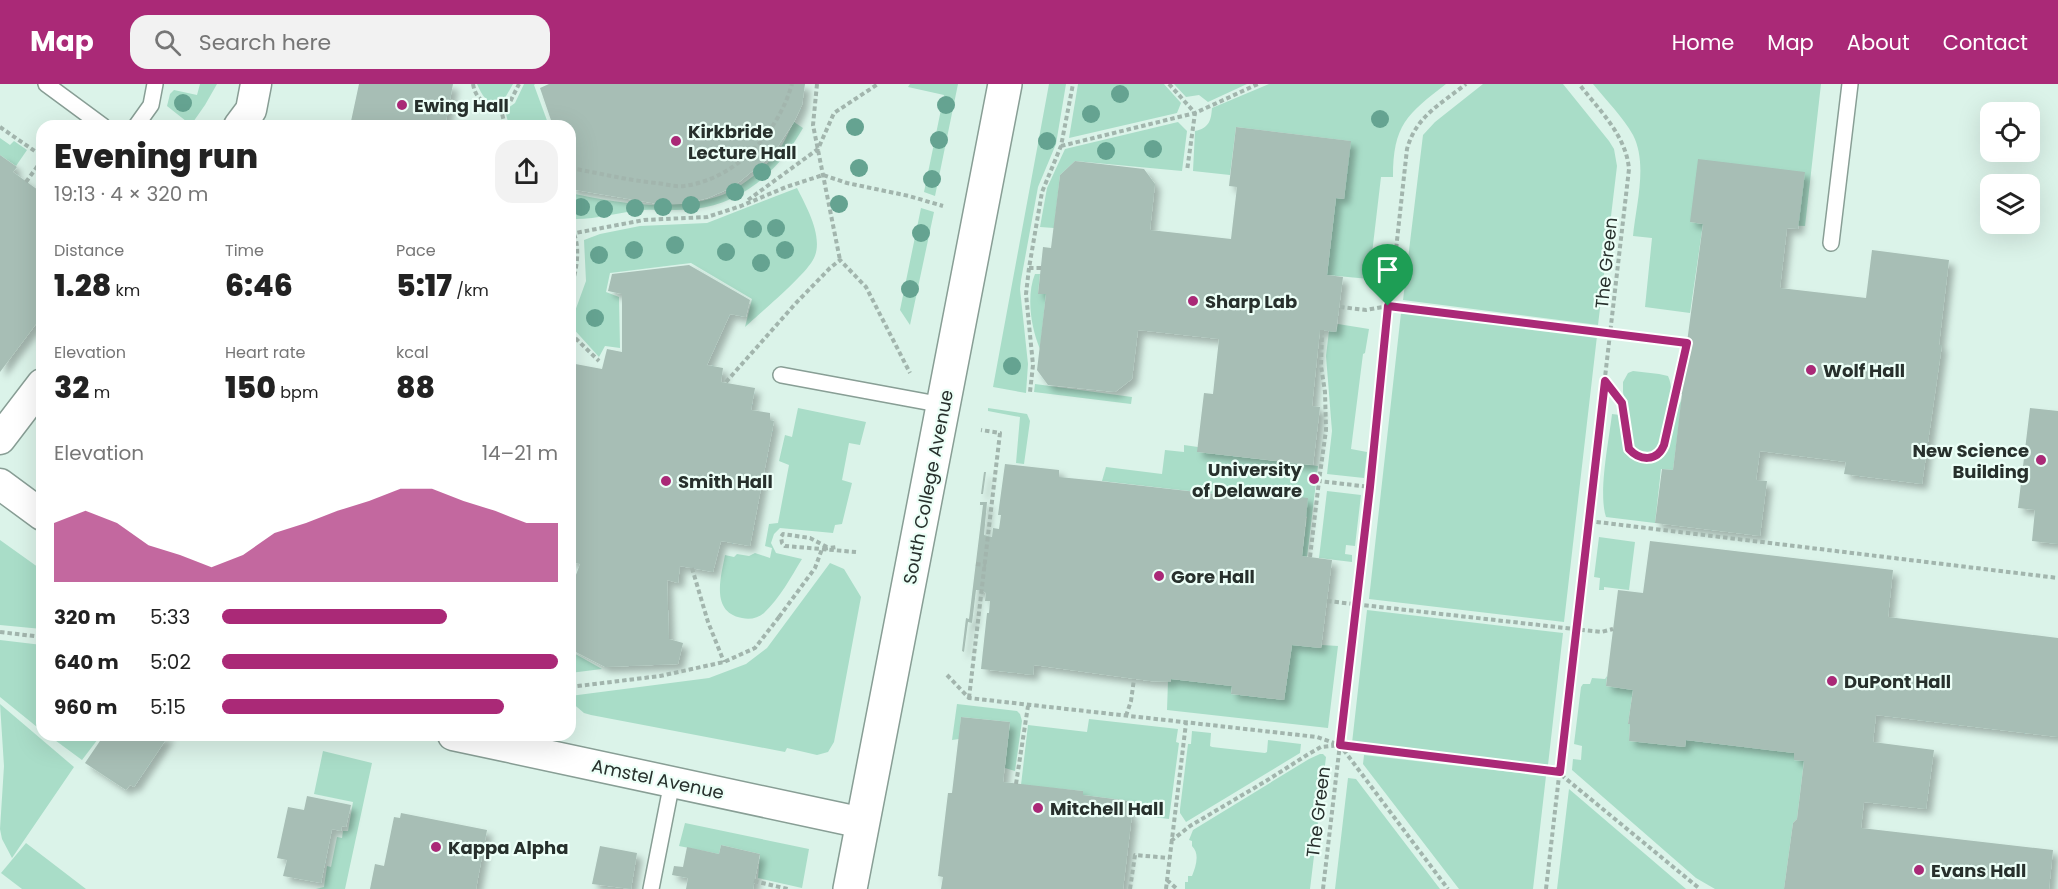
<!DOCTYPE html>
<html lang="en">
<head>
<meta charset="utf-8">
<style>
  :root { --surface:#fff; --page:#f2f2f2; --text:#222; --muted:#767676; --accent:#aa2977 }
  body { margin:0; font-family:Poppins,sans-serif; background:var(--page); color:var(--text); height:100vh; display:flex; flex-direction:column; font-size:22px; white-space:nowrap }
  * { box-sizing:border-box; margin:0 }
  p { font-size:20px; color:var(--muted) }
  .icon { flex:none; width:33px; height:33px; fill:none; stroke:currentColor; stroke-width:2; stroke-linecap:round; stroke-linejoin:round }
  .map { position:relative; flex:1; overflow:hidden }
  .side { position:absolute; left:36px; top:36px; width:540px; height:621px; display:flex; flex-direction:column; background:var(--surface); border-radius:18px; box-shadow:0 6px 24px #0002 }
  .side>* { flex:none }
  .fabs { position:absolute; left:1980px; top:18px; display:grid; gap:12px }
  .fabs a { display:grid; place-items:center; width:60px; height:60px; border-radius:12px; background:var(--surface); box-shadow:0 6px 24px #0002; font-size:30px }
  .pin { position:absolute; display:grid; place-items:center; width:51px; height:51px; color:#fff; margin:-62px -26px; border-radius:50% 50% 50% 0; rotate:-45deg; box-shadow:0 0 6px #0007 }
  .pin .icon { rotate:45deg }
  .round { display:grid; place-items:center; flex:none; width:63px; height:63px; border-radius:18px; background:var(--page) }
  .headline { display:flex; align-items:center; justify-content:space-between; height:102px; padding:0 18px }
  h1 { font-size:33px; font-weight:800; line-height:45px }
  .metrics { display:grid; grid-template-columns:repeat(3,1fr); gap:9px; height:102px; padding:6px 18px }
  .metrics div { display:grid; align-content:center }
  .metrics b { font-size:30px; font-weight:800 }
  .metrics small { font-size:16px; font-weight:400 }
  .metrics p { font-size:16px }
  .chart { height:168px; padding:12px 18px }
  .chart p { display:flex; justify-content:space-between }
  .chart svg { width:100%; height:108px; margin-top:6px; fill:var(--accent); opacity:.7 }
  ul { padding:0 18px; list-style:none; font-size:20px }
  li { display:grid; grid-template-columns:96px 72px 1fr; align-items:center; height:45px }
  li i { height:15px; border-radius:8px; background:var(--accent) }
  header { display:flex; align-items:center; gap:36px; box-sizing:border-box; height:84px; padding:0 30px; background:var(--accent); color:#fff }
  header strong { font-size:28px }
  nav { display:flex; gap:33px; margin-inline-start:auto; font-size:21px }
  .search { width:420px; height:54px; background:var(--page); display:flex; align-items:center; gap:15px; box-sizing:border-box; padding:0 21px; border-radius:18px; color:var(--muted); font-size:22px }
  .map>svg:first-child { display:block }
</style>
</head>
<body>
<header>
<strong>Map</strong>
<div class="search"><svg class="icon" aria-label="search" viewBox="0 0 24 24"><circle cx="10" cy="10" r="6"/><path d="M15 15l6 6"/></svg>Search here</div>
<nav><a>Home</a><a>Map</a><a>About</a><a>Contact</a></nav>
</header>
<div class="map">
<svg width="2058" height="805" viewBox="0 0 2058 805">
  <defs>
    <filter id="shadow"><feDropShadow dx="5.5" dy="5.5" stdDeviation="3" flood-color="#0004"/></filter>
  </defs>
  <rect width="100%" height="100%" fill="#dbf3e9"/>
  <path fill="#a9ddc8" d="M200 0H217L205 21 191 41 167 22 170 10 174 6 197 11Z
    M477 0H513L502 19C487 21 483 13 477 0Z
    M524 0H535L534 1 549 42H509L505 26 515 19Z
    M910 0H958L935 112 924 108 944 11 908 3Z
    M1049 0H1066L1056 60 1038 103 1021 196 1020 205 1028 280 1026 309 993 303Z
    M1078 0H1164L1181 19 1177 29 1069 54Z
    M1174 0H1247L1208 18 1199 11 1186 13Z
    M1269 0H1446C1407 30 1393 41 1393 93H1381L1369 195 1327 191 1336 114 1344 115 1350 57 1236 43 1230 91 1193 87 1195 47C1209 44 1211 37 1212 24Z
    M1483 0H1563L1609 57 1614 65 1617 82 1598 241 1403 216 1423 51 1435 38Z
    M1593 0H1821L1805 142 1690 138 1703 140 1690 229 1645 223 1652 154 1633 152C1636 121 1648 80 1633 51 1623 33 1606 16 1593 0Z
    M794 38 803 44C780 85 743 120 694 125 677 127 660 125 643 126 620 128 598 135 575 135L570 127V109C617 119 669 128 716 113 738 107 761 87 776 70 783 62 788 49 794 38Z
    M1178 38 1187 47 1182 87 1075 77 1060 91 1054 144 1040 143 1047 104 1065 65Z
    M0 54 10 61 14 57 27 66 16 82 0 71Z
    M797 104C806 122 824 153 814 174 807 190 760 229 745 243L752 215 691 179 610 189 606 208 619 213 620 264 605 262 599 273 570 241 586 197 584 156 600 150 640 142 707 139Z
    M921 124 934 128 910 241 900 226Z
    M1035 190H1040L1038 210H1046L1040 265C1031 244 1026 212 1035 190Z
    M1401 229 1597 252 1564 538 1369 515Z
    M1338 240 1369 245 1365 269 1363 270 1351 365 1367 368 1364 394 1327 390 1332 347 1326 272 1329 247 1336 248Z
    M1633 287 1659 290 1668 292C1677 311 1665 339 1660 358L1658 364 1652 368 1636 367 1632 359 1623 308V298L1628 289Z
    M1035 300 1132 313 1131 320 1034 308Z
    M1682 315 1673 386 1661 385 1655 439 1606 433C1598 409 1609 356 1612 330L1620 331C1623 350 1621 380 1648 378 1656 377 1663 372 1666 365 1674 350 1672 332 1682 315Z
    M798 324 866 338 860 361 849 359 842 396 852 399 842 440 835 441 833 449 780 444 774 450 771 459 776 469 802 475C791 493 780 514 764 529 758 534 750 536 742 534 710 528 721 493 725 471L734 473 737 470 749 472 755 469 770 474 772 464 765 462 769 440 778 439 789 381 779 377 785 351 792 353Z
    M988 324 1027 330 1030 337 1024 380 1016 379 1020 333 988 327Z
    M1184 361 1198 363V368L1318 382 1307 473 1302 472 1307 433 1251 407 1250 414 1102 397 1106 383 1162 390 1165 366 1184 368Z
    M1327 407 1361 411 1355 462 1346 461 1345 470 1352 471V478L1319 474Z
    M1599 453 1635 458 1629 506 1604 503V506H1599L1600 494 1594 493Z
    M0 456 42 486V545L0 541Z
    M830 479 844 485 861 513 834 658 828 668 817 671 787 664 785 668 591 631 584 629 570 617V612L709 594 746 580 767 564Z
    M1367 526 1563 549 1548 681 1352 659Z
    M0 556 42 561V647L0 613Z
    M1292 561 1321 564 1322 561 1338 562 1328 644 1167 626 1168 597H1171V595L1232 602 1231 610 1284 616Z
    M570 567 602 585 570 589Z
    M1607 592 1606 602 1633 606 1628 640H1630L1629 657 1685 663 1686 656 1794 669V676L1804 677 1797 735 1793 739 1784 805H1715L1696 794 1572 686 1573 675 1581 676 1582 662 1574 660 1581 603 1583 600H1590L1592 594 1605 595Z
    M0 620 74 683 12 774 2 755 0 745 4 682Z
    M957 620 1017 627 1020 630 1022 637 1015 687 1005 684 1010 638 961 633 959 655 952 656Z
    M1089 635 1178 645 1176 658 1179 659 1169 735 1129 730 1130 717 1083 711V707L1021 701 1028 641 1087 648Z
    M1192 647 1211 649 1210 662 1212 663 1265 669 1267 668 1268 656 1301 660 1300 669 1186 738 1180 729V725L1188 660H1191Z
    M48 651H101L82 676Z
    M323 667 372 679 345 805H316L324 803 327 782 331 783 337 753 342 754 343 747H348L353 718 314 710Z
    M1320 670H1323L1326 673 1310 805H1185V798H1188V792H1192C1196 782 1200 770 1192 762V757L1189 756 1193 746 1309 675Z
    M1364 671 1546 692 1533 805H1459L1363 680Z
    M1348 694 1356 695 1440 805H1335Z
    M1569 705 1686 805H1557Z
    M685 739 809 765 802 804 758 794 760 770 721 761 719 770 679 762Z
    M26 759 86 805H22L1 789Z"/>
  <path fill="#a7beb5" filter="url(#shadow)" d="M359 0H453L445 42H350Z
    M549 0H805L802 21 794 38 772 71 733 103 708 114 684 120H658L570 105V96H572L575 85 574 74 570 73V42H553L540 4Z
    M1236 43 1351 57 1344 115 1336 114 1327 191 1343 193 1336 248 1320 246 1312 322 1320 323 1313 381 1197 368 1204 309 1213 310 1219 255 1138 246 1132 295 1115 308 1048 301 1037 286 1046 210H1038L1043 163 1051 164 1060 91 1075 77 1144 85 1155 100 1150 146 1231 155 1237 103 1229 102Z
    M0 71 17 83 13 88 38 106 42 100V232L0 288Z
    M1698 75 1805 88 1798 145 1787 144 1780 204 1866 214 1872 166 1949 176 1939 261H1942L1922 400 1844 390 1846 378 1760 367 1756 396 1767 397 1760 452 1655 439 1662 385 1673 386 1682 310H1680L1703 140 1690 138Z
    M689 181 750 216 746 233 730 230 707 281 723 284 721 298 755 304 751 326 770 329V336L774 337 750 462 721 457 713 488 680 482 678 499 667 496 669 555 683 559 678 580 605 583 570 565V507L580 480 570 478V279L602 285 607 265 622 268V210L608 207 612 190Z
    M2030 324 2058 327V460L2032 457 2035 426 2018 424Z
    M1005 380 1059 386V393L1099 397 1250 414 1251 407 1308 414 1302 472 1332 476 1321 564 1292 561 1284 616 1231 610 1232 602 1171 595V598L1150 597 1034 581 1033 591 981 585 987 529H989L990 517H985L986 509 983 507 976 506 972 539 968 538 964 568 962 567 966 534 969 535 983 421H980V418H987L984 451 992 453 993 444 999 445 1001 431H998Z
    M984 388H986L983 410H981Z
    M1650 457 1893 486 1888 533 2058 554V653L1876 631 1873 658 1934 666 1926 725 1864 718 1861 744 2053 766 2049 805H1784L1793 739 1797 735 1804 677 1794 676V669L1686 656 1685 663 1629 657 1630 640H1628L1633 606 1606 602 1618 506 1643 509Z
    M961 633 1010 638 1003 698 1083 707V711L1130 717 1129 730 1132 731 1123 805H941L943 793 938 792 948 709H952Z
    M104 651H169L134 703 130 701 126 706 85 679Z
    M307 712 351 721 346 743 342 742 341 747 332 745 321 799 283 792 287 776 277 774 288 723 304 726Z
    M401 729 487 746 476 805H370L375 780 384 782 394 733 400 734Z
    M721 761 760 770 753 805H686L688 794 672 791 674 782 683 783 687 763 719 770Z
    M600 762 637 769 631 805 592 800Z"/>
  <g fill="none" stroke-linecap="round" stroke-linejoin="round">
    <defs>
      <path id="service" d="M46 0 103 42
        M136 42 151 21 155 0
        M1831 159 1850 0
        M781 291 943 321
        M651 805 672 698"/>
      <path id="minor" d="M239 42 251 26 256 0
        M0 355 42 300
        M0 400 42 431
        M453 651 863 739"/>
      <path id="primary" d="M850 805 1005 0"/>
    </defs>
    <use href="#service" stroke="#889e95" stroke-width="18"/>
    <use href="#minor" stroke="#889e95" stroke-width="33"/>
    <use href="#primary" stroke="#889e95" stroke-width="36"/>
    <path stroke="#a2b5ad" stroke-width="4" stroke-dasharray="4.5 3" stroke-linecap="butt" d="M473 0C476 17 486 20 501 25
      M817 0 813 41 840 176
      M1169 0 1195 29 1187 87
      M505 42 501 25 510 18 519 0
      M0 43 42 72
      M1061 62 1195 29 1258 0
      M570 84C599 89 626 96 656 99 665 100 675 103 684 102 736 95 778 49 792 0
      M26 98 42 76
      M748 116 818 65 834 29 878 0
      M570 144C582 157 577 189 570 204
      M570 150 644 136 707 133 741 122 786 103 823 91 847 99 909 112 943 122
      M1029 184 1026 210 1033 281 1030 308
      M1041 184H1029L1042 108 1061 62 1073 0
      M1340 223 1366 226 1388 222 1687 259 1664 361C1657 377 1640 378 1629 365L1622 319 1606 298
      M1322 246 1321 282 1325 308 1326 346 1319 397 1370 403
      M570 249 599 277
      M726 298 796 219 830 184 840 176 866 203 910 289
      M1589 437 2058 494
      M827 463 810 454 783 450 781 453 782 459 785 462 856 468
      M1310 473 1319 397
      M976 480 986 481
      M692 484 708 538 724 578
      M1327 517 1601 548 1613 545
      M0 548 42 553
      M947 591 969 614 1317 653 1340 661 1559 689 1700 805
      M570 603 660 592 724 578 755 564 779 533
      M969 614 1000 349 981 346
      M1126 632 1131 617 1134 595
      M1016 700 1028 622
      M1171 757 1190 742 1266 697 1307 671 1321 663 1340 661 1448 805
      M1167 796 1177 805
      M754 797 788 805
      M1130 805 1135 771 1169 774
      M1166 805 1186 639
      M1323 805 1370 403 1407 65C1416 32 1441 20 1466 0
      M1546 805 1629 85C1626 51 1599 26 1579 0"/>
    <use href="#service" stroke="#fff" stroke-width="15"/>
    <use href="#minor" stroke="#fff" stroke-width="30"/>
    <use href="#primary" stroke="#fff" stroke-width="33"/>
    <path stroke="#a2b5ad" stroke-width="4" stroke-dasharray="4.5 3" stroke-linecap="butt" d="M779 533 815 484 822 465 837 463"/>
  </g>
  <g fill="#65a391">
    <circle cx="1120" cy="10" r="9"/>
    <circle cx="183" cy="19" r="9"/>
    <circle cx="946" cy="21" r="9"/>
    <circle cx="1091" cy="30" r="9"/>
    <circle cx="1380" cy="35" r="9"/>
    <circle cx="855" cy="43" r="9"/>
    <circle cx="939" cy="56" r="9"/>
    <circle cx="1047" cy="57" r="9"/>
    <circle cx="1153" cy="65" r="9"/>
    <circle cx="1106" cy="67" r="9"/>
    <circle cx="859" cy="84" r="9"/>
    <circle cx="762" cy="88" r="9"/>
    <circle cx="932" cy="95" r="9"/>
    <circle cx="735" cy="108" r="9"/>
    <circle cx="839" cy="120" r="9"/>
    <circle cx="691" cy="121" r="9"/>
    <circle cx="581" cy="123" r="9"/>
    <circle cx="663" cy="123" r="9"/>
    <circle cx="635" cy="124" r="9"/>
    <circle cx="604" cy="125" r="9"/>
    <circle cx="776" cy="144" r="9"/>
    <circle cx="753" cy="145" r="9"/>
    <circle cx="921" cy="149" r="9"/>
    <circle cx="675" cy="161" r="9"/>
    <circle cx="634" cy="166" r="9"/>
    <circle cx="785" cy="166" r="9"/>
    <circle cx="726" cy="168" r="9"/>
    <circle cx="599" cy="171" r="9"/>
    <circle cx="761" cy="179" r="9"/>
    <circle cx="910" cy="205" r="9"/>
    <circle cx="595" cy="234" r="9"/>
    <circle cx="1012" cy="282" r="9"/>
  </g>
  <g fill="none" stroke-linecap="round" stroke-linejoin="round">
    <defs>
      <path id="route" d="M1388 222 1687 259 1664 361C1657 378 1640 377 1629 365L1622 319 1605 297 1560 688 1340 661 1370 403Z"/>
    </defs>
    <use href="#route" stroke="#fff" stroke-width="12"/>
    <use href="#route" stroke="#aa2977" stroke-width="8"/>
  </g>
  <g fill="#aa2977" stroke="#ecfff7" stroke-width="2">
    <circle cx="402" cy="21" r="6"/>
    <circle cx="676" cy="57" r="6"/>
    <circle cx="1193" cy="217" r="6"/>
    <circle cx="1811" cy="286" r="6"/>
    <circle cx="2041" cy="376" r="6"/>
    <circle cx="1314" cy="395" r="6"/>
    <circle cx="666" cy="397" r="6"/>
    <circle cx="1159" cy="492" r="6"/>
    <circle cx="1832" cy="597" r="6"/>
    <circle cx="1038" cy="724" r="6"/>
    <circle cx="436" cy="763" r="6"/>
    <circle cx="1919" cy="786" r="6"/>
  </g>
  <g text-anchor="middle" dominant-baseline="central" stroke-width="4.5" stroke-linejoin="round" paint-order="stroke">
    <g font-size="18" font-weight="bold" fill="#27302c" stroke="#ecfff7" text-anchor="start">
      <text x="414" y="21">Ewing Hall</text>
      <text x="688" y="47">Kirkbride<tspan x="688" dy="21">Lecture Hall</tspan></text>
      <text x="1205" y="217">Sharp Lab</text>
      <text x="1823" y="286">Wolf Hall</text>
      <text x="2029" y="366" text-anchor="end">New Science<tspan x="2029" dy="21">Building</tspan></text>
      <text x="1302" y="385" text-anchor="end">University<tspan x="1302" dy="21">of Delaware</tspan></text>
      <text x="678" y="397">Smith Hall</text>
      <text x="1171" y="492">Gore Hall</text>
      <text x="1844" y="597">DuPont Hall</text>
      <text x="1050" y="724">Mitchell Hall</text>
      <text x="448" y="763">Kappa Alpha</text>
      <text x="1931" y="786">Evans Hall</text>
    </g>
    <g font-size="18" fill="#27302c" stroke="#ecfff7">
      <text transform="translate(1606 179) rotate(-84)">The Green</text>
      <text transform="translate(928 403) rotate(-79)">South College Avenue</text>
      <text transform="translate(658 695) rotate(12)">Amstel Avenue</text>
      <text transform="translate(1318 728) rotate(-83)">The Green</text>
    </g>
  </g>
</svg>
<div class="fabs">
<a><svg class="icon" aria-label="locate" viewBox="0 0 24 24"><circle cx="12" cy="12" r="6"/><path d="M12 2v4M12 18v4M2 12h4M18 12h4"/></svg></a>
<a><svg class="icon" aria-label="layers" viewBox="0 0 24 24"><path d="M12 4l9 5-9 5-9-5zM3 14l9 5 9-5"/></svg></a>
</div>
<div class="pin" style="left:1388px;top:222px;background:#1e9e55"><svg class="icon" aria-label="arrive" viewBox="0 0 24 24"><path d="M6 21V4h12l-3 4 3 4H6"/></svg></div>
<section class="side">
<div class="headline"><div><h1>Evening run</h1><p>19:13 · 4 × 320 m</p></div><a class="round"><svg class="icon" aria-label="share" viewBox="0 0 24 24"><path d="M12 15V3M7 8l5-5 5 5M5 13v7h14v-7"/></svg></a></div>
<div class="metrics">
<div><p>Distance</p><b>1.28<small> km</small></b></div>
<div><p>Time</p><b>6:46</b></div>
<div><p>Pace</p><b>5:17<small> /km</small></b></div>
</div>
<div class="metrics">
<div><p>Elevation</p><b>32<small> m</small></b></div>
<div><p>Heart rate</p><b>150<small> bpm</small></b></div>
<div><p>kcal</p><b>88</b></div>
</div>
<div class="chart"><p><span>Elevation</span>14–21 m</p>
<svg viewBox="0 0 160 44" preserveAspectRatio="none"><path d="M0 44V20L10 15L20 20L30 29L40 33L50 38L60 33L70 24L80 20L90 15L100 11L110 6L120 6L130 11L140 15L150 20L160 20V44z"/></svg>
</div>
<ul>
<li><b>320 m</b>5:33<i style="width:67%"></i></li>
<li><b>640 m</b>5:02<i style="width:100%"></i></li>
<li><b>960 m</b>5:15<i style="width:84%"></i></li>
</ul>
</section>
</div>
</body>
</html>
